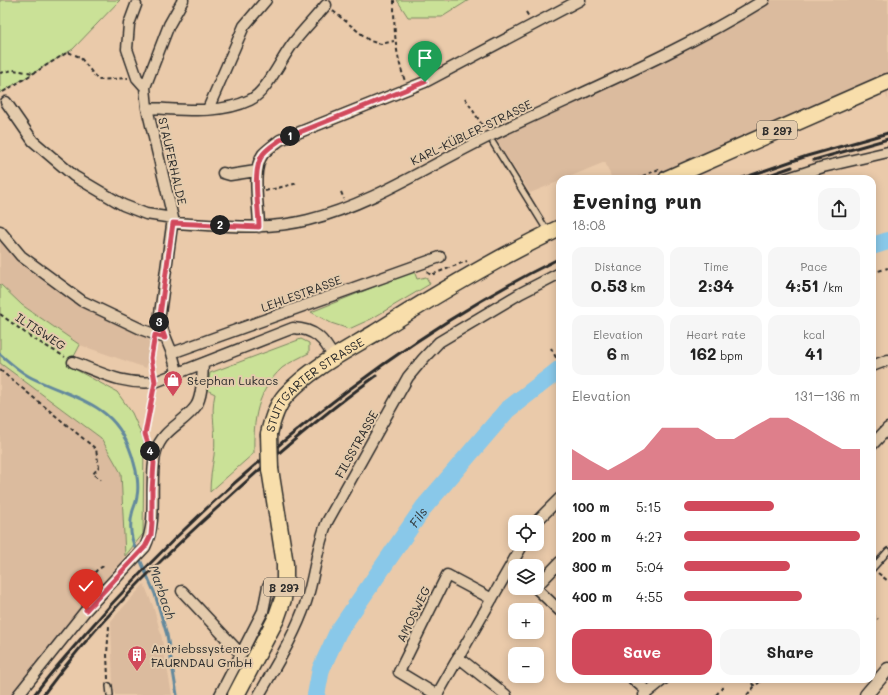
<!DOCTYPE html>
<html lang="en">
<head>
<meta charset="utf-8">
<style>
  :root { --surface:#fff; --page:#f6f6f6; --text:#222; --muted:#767676; --accent:#d1495b }
  body { margin:0; font-family:Mali,sans-serif; background:var(--page); color:var(--text); height:100vh; display:flex; flex-direction:column; font-size:15px; white-space:nowrap }
  * { box-sizing:border-box; margin:0 }
  p { font-size:13px; color:var(--muted) }
  .icon { flex:none; width:22px; height:22px; fill:none; stroke:currentColor; stroke-width:2; stroke-linecap:round; stroke-linejoin:round }
  .map { position:relative; flex:1; overflow:hidden }
  .panel { position:absolute; left:556px; top:175px; width:320px; height:508px; display:flex; flex-direction:column; background:var(--surface); border-radius:12px; box-shadow:0 2px 10px #0003 }
  .panel>* { flex:none }
  .controls { position:absolute; left:508px; top:515px; display:grid; gap:8px }
  .controls a { display:grid; place-items:center; width:36px; height:36px; border-radius:8px; background:var(--surface); box-shadow:0 2px 10px #0003; font-size:20px }
  .pin { position:absolute; display:grid; place-items:center; width:34px; height:34px; color:#fff; margin:-41px -17px; border-radius:50% 50% 50% 0; rotate:-45deg; box-shadow:0 0 4px #0007 }
  .pin .icon { rotate:45deg }
  .km { position:absolute; width:20px; height:20px; margin:-10px; border-radius:50%; background:#222; color:#fff; font-size:11px; line-height:20px; text-align:center }
  .round { display:grid; place-items:center; flex:none; width:42px; height:42px; border-radius:12px; background:var(--page) }
  .head { display:flex; align-items:center; justify-content:space-between; height:68px; padding:0 16px }
  h1 { font-size:22px; font-weight:800; line-height:30px }
  .stats { display:grid; grid-template-columns:repeat(3,1fr); gap:6px; height:68px; padding:4px 16px }
  .stats div { display:grid; align-content:center; border-radius:10px; background:var(--page); text-align:center }
  .stats b { font-size:17px; font-weight:800 }
  .stats small { font-size:11px; font-weight:400 }
  .stats p { font-size:11px }
  .chart { height:112px; padding:8px 16px }
  .chart p { display:flex; justify-content:space-between }
  .chart svg { width:100%; height:72px; margin-top:4px; fill:var(--accent); opacity:.7 }
  .primary-button { display:flex; gap:8px; margin-top:auto; padding:8px 16px }
  .primary-button a { flex:1; height:46px; border-radius:12px; background:var(--accent); color:#fff; font-size:16px; font-weight:800; line-height:46px; text-align:center }
  .primary-button a+a { background:var(--page); color:var(--text) }
  ul { padding:0 16px; list-style:none; font-size:13px }
  li { display:grid; grid-template-columns:64px 48px 1fr; align-items:center; height:30px }
  li i { height:10px; border-radius:5px; background:var(--accent) }
  .map>svg:first-child { display:block }
</style>
</head>
<body>
<div class="map">
<svg width="888" height="695" viewBox="0 0 888 695">
  <rect width="100%" height="100%" fill="#eacaaa"/>
  <filter id="ink" filterUnits="userSpaceOnUse"><feTurbulence type="fractalNoise" baseFrequency=".025" numOctaves="2"/><feDisplacementMap in="SourceGraphic" scale="8" xChannelSelector="R" yChannelSelector="G"/><feConvolveMatrix kernelMatrix="1 2 1 2 8 2 1 2 1" color-interpolation-filters="sRGB"/></filter>
  <g filter="url(#ink)">
    <path fill="#dbbb9e" d="M771 0H888V100L879 77 653 179H612L605 162 564 179H560V181L530 193 495 138 722 26Z
      M0 240 16 260 76 304 155 343 146 368 80 345 22 305 9 294 0 284Z
      M0 363 101 438 121 473 125 556 11 695H0Z
      M144 584 153 606 161 634 172 695H115L113 685 111 621Z"/>
    <path fill="#cae197" stroke="#7a8661" d="M0 0H120L73 49 0 93Z
      M397 0H469L442 17H408Z
      M414 271 417 279 426 277 430 284 371 319 349 329 331 323 311 312Z
      M0 284 22 305 80 345 69 366 117 392 132 413 144 440 143 534 125 556 121 473 101 438 0 363Z
      M301 339 309 343V353C301 357 290 362 282 368 257 391 253 420 254 453L210 492C210 480 212 468 214 455 217 435 210 414 215 394L207 390 210 373Z"/>
    <g fill="none" stroke-linecap="round" stroke-linejoin="round">
      <path stroke="#63899d" stroke-width="3" d="M0 354C10 363 20 372 32 378 79 401 119 403 134 463 137 472 139 487 137 496 137 502 133 508 132 514 129 528 131 540 137 552
        M139 557 155 594 167 635 177 695"/>
      <g stroke="#89c8e9" stroke-width="18">
        <path d="M872 246 888 241"/>
        <path id="s1" d="M316 695 321 669 338 632 424 507 507 410 560 369"/>
      </g>
      <defs>
        <path id="service" d="M493 143 548 232
          M872 569 888 551
          M109 686 110 695"/>
        <path id="minor" d="M136 5 129 24 127 49 137 78 145 87 147 108 173 218 159 321 172 353 177 372
          M145 87 169 25 183 0
          M6 102 33 141 74 176 123 205 146 214 173 218
          M147 108C180 109 219 115 250 100 267 92 282 57 294 42 304 29 316 17 326 5
          M208 109 244 26 266 0
          M223 173 230 175 256 171
          M785 179 823 167 888 152
          M173 223C218 225 265 231 308 220 372 204 430 165 490 136 582 92 677 54 764 0
          M259 227C259 207 251 170 263 154 268 149 275 144 280 140L425 82 580 0
          M0 231 21 256 82 301 143 330 165 338
          M172 353 440 257
          M73 362C102 373 122 385 155 382L293 328C315 329 324 339 334 358
          M872 366 888 360
          M872 445 888 428
          M536 522 560 498
          M537 586 560 562
          M536 588 560 611
          M182 591 241 654
          M458 657 506 695
          M633 679 648 692
          M18 695 86 610 145 547C159 518 148 482 156 451 162 430 184 423 196 406 203 395 202 376 203 364
          M220 695 263 611 268 586
          M259 695C276 665 295 635 306 602 315 575 316 549 327 522L408 377 423 359 439 342 521 293 560 273
          M437 695 399 672 447 575 492 599
          M437 695 523 544
          M644 695 664 679"/>
        <path id="tertiary" d="M866 695 888 669"/>
        <g id="primary">
          <path d="M667 179 888 82"/>
          <path id="s2" d="M269 434C272 420 276 406 286 395 310 369 345 351 375 333 435 295 496 258 560 228"/>
          <path d="M236 695 276 619 283 599 285 581V564L270 469"/>
        </g>
      </defs>
      <use href="#service" stroke="#2b2b2b" stroke-width="8"/>
      <use href="#minor" stroke="#2b2b2b" stroke-width="13"/>
      <use href="#tertiary" stroke="#2b2b2b" stroke-width="15"/>
      <use href="#primary" stroke="#2b2b2b" stroke-width="19"/>
      <path stroke="#2b2b2b" stroke-width="2" stroke-dasharray="4 3" stroke-linecap="butt" d="M394 0C394 30 395 53 405 81
        M333 11 370 41 381 44 394 41
        M526 12 529 17
        M0 73 13 70 34 73
        M3 92 68 52 80 57 98 80 128 78
        M465 98 484 128
        M431 147 434 154
        M636 179 659 169
        M265 191 298 183
        M341 192 344 199
        M427 272 431 275 467 261
        M872 273 888 268
        M0 314 32 338 65 357
        M551 348 560 365
        M0 370 96 449 99 467 93 474 101 480
        M153 373 151 358 154 343
        M148 443 145 434 154 391
        M878 573 888 581
        M83 601 79 595 80 590 97 570 105 565
        M872 614 878 619
        M108 679 107 654 109 626
        M746 679 755 686 763 679
        M716 695 724 686
        M747 695 755 686"/>
      <use href="#service" stroke="#e4cbac" stroke-width="5"/>
      <use href="#minor" stroke="#e4cbac" stroke-width="10"/>
      <use href="#tertiary" stroke="#e4cbac" stroke-width="12"/>
      <use href="#primary" stroke="#f8deab" stroke-width="16"/>
      <path stroke="#2b2b2b" stroke-width="3" d="M814 160 888 139
        M740 179 807 156 888 133
        M758 179 792 167
        M34 695C50 673 68 654 85 634 124 589 165 547 208 507 315 409 430 322 560 258
        M43 695C93 627 153 566 216 509 267 462 319 417 376 376"/>
      <defs>
        <path id="primary-bridge" d="M269 434 270 469"/>
      </defs>
      <use href="#primary-bridge" stroke="#2b2b2b" stroke-width="19" stroke-linecap="butt"/>
      <use href="#primary-bridge" stroke="#f8deab" stroke-width="16"/>
    </g>
  </g>
  <g fill="none" stroke-linecap="round" stroke-linejoin="round" filter="url(#ink)">
    <defs>
      <path id="route" d="M86 610 145 547 151 535 152 523V490L154 463 145 434 155 382 151 358 155 335 165 338 159 322 173 223 259 227C259 207 251 170 263 154 268 148 275 144 280 140L425 82"/>
    </defs>
    <use href="#route" stroke="#fff" stroke-width="8"/>
    <use href="#route" stroke="#d1495b" stroke-width="5"/>
  </g>
  <defs>
    <symbol id="shop-pin" viewBox="-11 -11 22 30"><path d="M0 17L-7.5 6A9.5 9.5 0 1 1 7.5 6Z" fill="#d1495b" stroke="#e4cbac"/><path d="M-5-2.5h2.3a2.7 3.5 0 0 1 5.4 0H5L5.5 6h-11ZM-1.5-2.5h3a1.5 2.3 0 0 0-3 0Z" fill="#fff"/></symbol>
    <symbol id="building-pin" viewBox="-11 -11 22 30"><path d="M0 17L-7.5 6A9.5 9.5 0 1 1 7.5 6Z" fill="#d1495b" stroke="#e4cbac"/><path d="M-4-6H4V6H1V3H-1V6H-4ZM-2.5-4.3h1.7v1.8h-1.7ZM.8-4.3h1.7v1.8H.8ZM-2.5-1h1.7V.8h-1.7ZM.8-1h1.7V.8H.8Z" fill="#fff"/></symbol>
  </defs>
  <g fill-rule="evenodd">
    <use href="#shop-pin" x="162" y="369" width="22" height="30"/>
    <use href="#building-pin" x="126" y="644" width="22" height="30"/>
  </g>
  <g text-anchor="middle" dominant-baseline="central" stroke-width="4" stroke-linejoin="round" paint-order="stroke">
    <g fill="#e4cbac" stroke="#625b52" stroke-width="1">
      <rect x="757" y="121" width="40" height="18" rx="3"/>
      <rect x="264" y="578" width="40" height="18" rx="3"/>
    </g>
    <g font-size="11" font-weight="bold" fill="#2b2b2b">
      <text x="777" y="130">B 297</text>
      <text x="284" y="587">B 297</text>
    </g>
    <g font-size="12" fill="#2b2b2b" stroke="#e4cbac">
      <text transform="translate(471 132) rotate(-26)">KARL-KÜBLER-STRASSE</text>
      <text transform="translate(173 161) rotate(77)">STAUFERHALDE</text>
      <text transform="translate(301 293) rotate(-20)">LEHLESTRASSE</text>
      <text transform="translate(41 331) rotate(33)">ILTISWEG</text>
      <text stroke="none"><textPath href="#s2" startOffset="70">STUTTGARTER STRASSE</textPath></text>
      <text transform="translate(356 444) rotate(-61)">FILSSTRASSE</text>
      <text transform="translate(413 614) rotate(-64)">AMOSWEG</text>
    </g>
    <g font-size="12" fill="#2b2b2b" stroke="#e4cbac" text-anchor="start">
      <text x="187" y="380">Stephan Lukacs</text>
      <text x="151" y="648">Antriebssysteme<tspan x="151" dy="14">FAURNDAU GmbH</tspan></text>
    </g>
    <g font-size="13" font-style="italic" fill="#343b3e" stroke="#e4cbac">
      <text stroke="none"><textPath href="#s1" startOffset="207">Fils</textPath></text>
      <text transform="translate(163 592) rotate(71)">Marbach</text>
    </g>
  </g>
</svg>
<div class="controls">
<a><svg class="icon" aria-label="locate" viewBox="0 0 24 24"><circle cx="12" cy="12" r="6"/><path d="M12 2v4M12 18v4M2 12h4M18 12h4"/></svg></a>
<a><svg class="icon" aria-label="layers" viewBox="0 0 24 24"><path d="M12 4l9 5-9 5-9-5zM3 14l9 5 9-5"/></svg></a>
<a>+</a>
<a>−</a>
</div>
<div class="pin" style="left:425px;top:82px;background:#1e9e55"><svg class="icon" aria-label="arrive" viewBox="0 0 24 24"><path d="M6 21V4h12l-3 4 3 4H6"/></svg></div>
<div class="pin" style="left:86px;top:610px;background:#d93025"><svg class="icon" aria-label="check" viewBox="0 0 24 24"><path d="M5 12l5 5 9-10"/></svg></div>
<b class="km" style="left:290px;top:136px">1</b>
<b class="km" style="left:220px;top:225px">2</b>
<b class="km" style="left:159px;top:322px">3</b>
<b class="km" style="left:150px;top:451px">4</b>
<section class="panel">
<div class="head"><div><h1>Evening run</h1><p>18:08</p></div><a class="round"><svg class="icon" aria-label="share" viewBox="0 0 24 24"><path d="M12 15V3M7 8l5-5 5 5M5 13v7h14v-7"/></svg></a></div>
<div class="stats">
<div><p>Distance</p><b>0.53<small> km</small></b></div>
<div><p>Time</p><b>2:34</b></div>
<div><p>Pace</p><b>4:51<small> /km</small></b></div>
</div>
<div class="stats">
<div><p>Elevation</p><b>6<small> m</small></b></div>
<div><p>Heart rate</p><b>162<small> bpm</small></b></div>
<div><p>kcal</p><b>41</b></div>
</div>
<div class="chart"><p><span>Elevation</span>131–136 m</p>
<svg viewBox="0 0 160 44" preserveAspectRatio="none"><path d="M0 44V25L10 32L20 38L30 32L40 25L50 12L60 12L70 12L80 19L90 19L100 12L110 6L120 6L130 12L140 19L150 25L160 25V44z"/></svg>
</div>
<ul>
<li><b>100 m</b>5:15<i style="width:51%"></i></li>
<li><b>200 m</b>4:27<i style="width:100%"></i></li>
<li><b>300 m</b>5:04<i style="width:60%"></i></li>
<li><b>400 m</b>4:55<i style="width:67%"></i></li>
</ul>
<div class="primary-button"><a>Save</a><a>Share</a></div>
</section>
</div>
</body>
</html>
